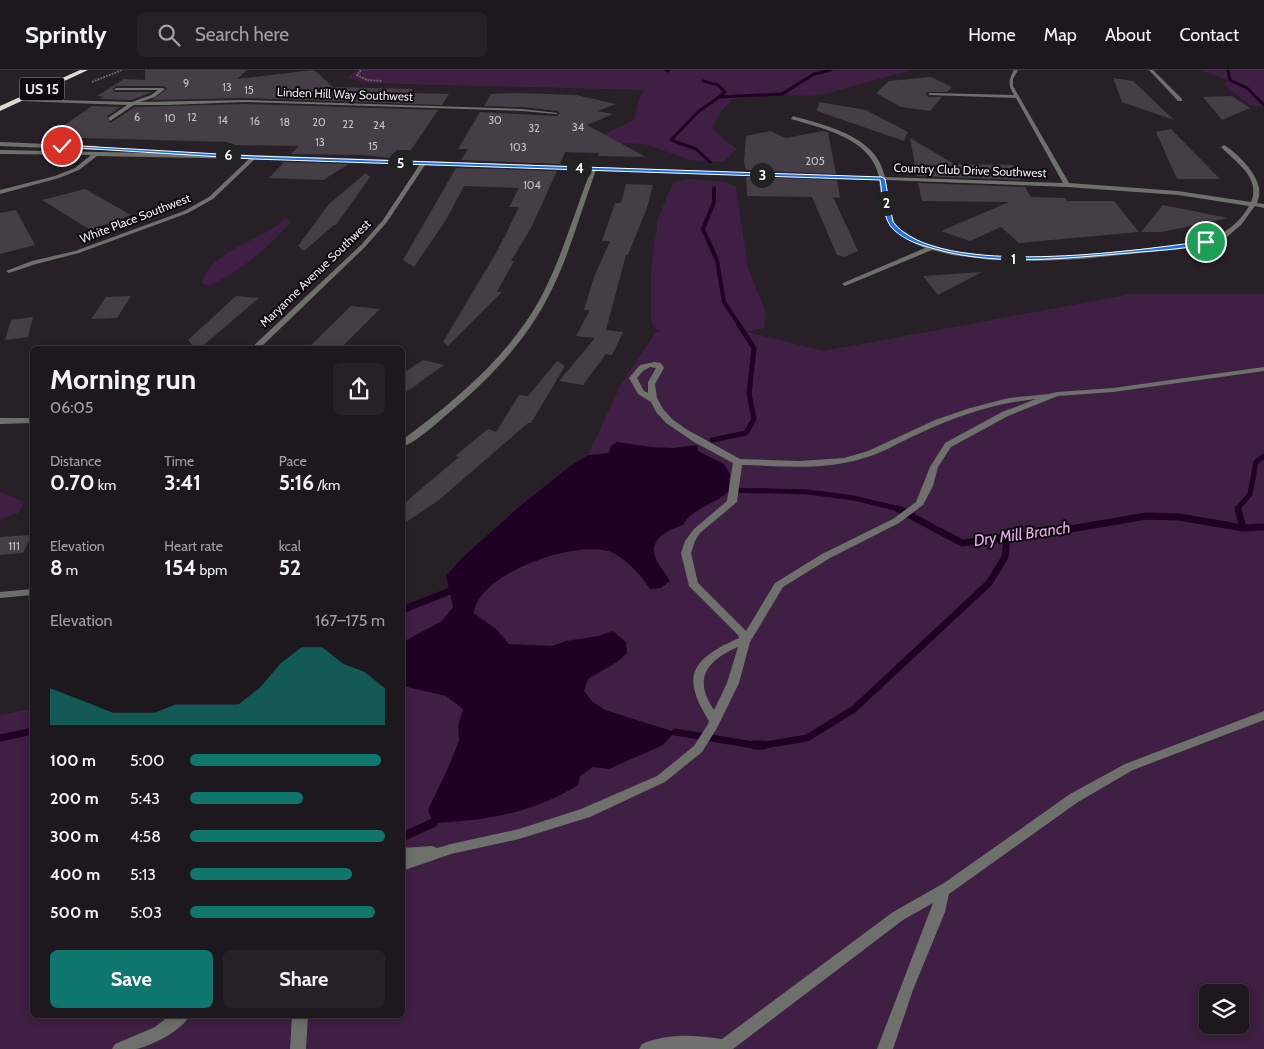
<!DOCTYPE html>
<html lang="en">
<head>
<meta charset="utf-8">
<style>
  :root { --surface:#1d181d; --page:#252126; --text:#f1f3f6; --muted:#a0a0a4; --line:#3b373b; --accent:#0f766e }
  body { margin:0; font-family:Cabin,sans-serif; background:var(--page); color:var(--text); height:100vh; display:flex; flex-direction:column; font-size:19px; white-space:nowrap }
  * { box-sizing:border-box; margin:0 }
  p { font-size:16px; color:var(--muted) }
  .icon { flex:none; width:28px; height:28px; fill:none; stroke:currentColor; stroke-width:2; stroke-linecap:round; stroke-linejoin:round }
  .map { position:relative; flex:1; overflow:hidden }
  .drawer { position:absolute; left:30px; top:276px; width:375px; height:672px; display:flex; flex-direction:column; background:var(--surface); border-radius:8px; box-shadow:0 2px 12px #0003,0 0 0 1px var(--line) }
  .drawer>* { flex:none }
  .buttons { position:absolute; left:1199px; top:914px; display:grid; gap:10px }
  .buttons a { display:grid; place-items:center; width:50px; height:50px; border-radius:8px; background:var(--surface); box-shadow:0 2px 12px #0003,0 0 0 1px var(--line); font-size:25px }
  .pin { position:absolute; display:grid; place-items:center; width:42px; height:42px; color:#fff; margin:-21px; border:2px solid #fff; border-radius:50%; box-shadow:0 1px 5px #0007 }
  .km { position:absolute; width:25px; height:25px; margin:-12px; border-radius:50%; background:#222; color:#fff; font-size:14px; line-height:25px; text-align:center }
  .round { display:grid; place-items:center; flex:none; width:52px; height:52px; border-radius:8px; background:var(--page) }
  .summary { display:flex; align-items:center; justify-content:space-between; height:85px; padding:0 20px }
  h1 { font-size:28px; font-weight:700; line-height:38px }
  .metrics { display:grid; grid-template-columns:repeat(3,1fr); gap:8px; height:85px; padding:5px 20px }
  .metrics div { display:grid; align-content:center }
  .metrics b { font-size:21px; font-weight:700 }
  .metrics small { font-size:14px; font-weight:400 }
  .metrics p { font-size:14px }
  .chart { height:140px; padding:10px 20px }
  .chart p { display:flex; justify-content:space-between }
  .chart svg { width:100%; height:90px; margin-top:5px; fill:var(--accent); opacity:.7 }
  .action { display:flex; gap:10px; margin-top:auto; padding:10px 20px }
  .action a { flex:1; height:58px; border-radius:8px; background:var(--accent); color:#fff; font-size:20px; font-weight:700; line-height:58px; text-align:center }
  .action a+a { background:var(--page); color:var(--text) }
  ul { padding:0 20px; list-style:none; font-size:16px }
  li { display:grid; grid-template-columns:80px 60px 1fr; align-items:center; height:38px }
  li i { height:12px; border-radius:6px; background:var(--accent) }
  header { display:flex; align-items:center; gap:30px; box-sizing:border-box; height:70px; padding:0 25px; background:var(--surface); border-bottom:1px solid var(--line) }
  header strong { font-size:24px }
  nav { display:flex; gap:28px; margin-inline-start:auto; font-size:18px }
  .search { width:350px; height:45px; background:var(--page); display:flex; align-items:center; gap:12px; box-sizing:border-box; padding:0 18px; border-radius:8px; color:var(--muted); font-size:19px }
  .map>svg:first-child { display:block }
</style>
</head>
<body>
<header>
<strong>Sprintly</strong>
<div class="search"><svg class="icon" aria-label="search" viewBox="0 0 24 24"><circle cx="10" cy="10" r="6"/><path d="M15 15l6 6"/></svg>Search here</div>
<nav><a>Home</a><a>Map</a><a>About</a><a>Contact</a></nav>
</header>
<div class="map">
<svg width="1264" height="979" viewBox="0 0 1264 979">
  <rect width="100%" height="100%" fill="#272027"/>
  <path fill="#3f1f43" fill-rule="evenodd" d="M356 0H911L825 24 807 26 782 24 733 29 723 39 712 57 723 69 737 79 723 92 691 90 644 74 611 72 600 68C605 62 625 55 634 50L639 29 644 20 365 13 348 8Z
    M1200 0H1264V37L1250 35 1226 16 1224 13 1228 11 1225 9Z
    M692 109 726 112 736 117 748 199 766 242 764 258 747 262 824 281 1132 224H1264V979H0V645L32 639V946H402L403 540 411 535 450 522 446 506 462 489 520 436 569 397 588 385 621 314 656 262H661L653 256 651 249V200L658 149 673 112ZM1208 922H1240V955H1208Z
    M287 148 290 152C272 176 236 204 209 216L202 213C208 185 253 171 275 157 280 154 281 150 287 148Z
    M0 422 24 432 20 442 0 450Z"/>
  <path fill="#1f0223" d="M617 372 650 377 673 378 697 375 698 381 724 394 730 404C729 408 730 415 728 420 724 431 691 438 683 455 667 460 646 471 657 491 660 498 666 503 670 511L661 518 650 519C641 505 629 492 615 484 583 466 477 503 474 543L496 559 509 574 552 576 566 571 598 566 613 561 626 572 627 583 617 592 588 609 584 621 593 632 605 640 675 662 663 675 609 699 593 697 580 706 578 715C534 743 484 751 433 753L428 740 448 698 459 671 458 656 463 639 446 626 403 616V572L442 551 453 537 446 506 462 488 520 436 569 397 588 385 609 383 611 376Z"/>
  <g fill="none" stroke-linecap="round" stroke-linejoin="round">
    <path stroke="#1f0223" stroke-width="3" d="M666 0 668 1
      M1228 0 1230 10 1247 18 1264 35
      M703 11 718 15 725 22 719 27
      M710 92 696 79 671 70 698 42 719 27 782 24 814 4 831 0"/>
    <path stroke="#1f0223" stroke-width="4" d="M714 118V132L703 159 717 190 724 232 740 256"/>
    <path stroke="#1f0223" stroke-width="5" d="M712 370 746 363 754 349 749 324 754 278 739 255
      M728 420 808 422 854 428 903 440
      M1239 440 1238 438 1250 424 1256 392 1264 386"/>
    <path stroke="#1f0223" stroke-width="7" d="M898 439 962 473 1053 462 1146 446 1179 447 1243 458 1264 457
      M1238 439 1243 458
      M402 540 450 521
      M675 662 759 676 807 668 854 639 989 513 1005 487 1007 468
      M0 668 32 661"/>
    <path stroke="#1f0223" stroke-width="9" d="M754 675H764
      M402 767 433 753"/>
  </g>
  <path fill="#453e46" d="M145 0H247L237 9 314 0 333 17 413 19 410 23 449 24 442 35 245 28 152 30 166 20 167 18 163 16H116L113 19 114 22H152L132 30 100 29 104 27 97 26 124 9 145 10Z
    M931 7 952 17 947 22H927L926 25 929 27H942L930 41 901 37 876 23 889 11Z
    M1113 8 1133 11 1174 50 1122 32Z
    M518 23 576 25 616 34 597 41 613 44 587 55 646 87 598 86 599 83 565 82 560 94 461 90 468 79H458L480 42 556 46 560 43 558 41 522 37 484 36 491 24Z
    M1232 26 1250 38 1222 50 1203 27Z
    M819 32 866 40 908 62 904 71 817 41Z
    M245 34 438 40 411 80H397L390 88 363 85 291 84 299 76 228 75V72L47 67 92 36 121 37 107 46 110 53 135 37Z
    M1171 59 1220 109H1177L1156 62Z
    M770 61 786 68 823 61 828 62 836 104 746 100 744 92 746 66Z
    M910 68 954 94 1013 95 1021 110 917 106Z
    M284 92 349 94 323 110 269 108Z
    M456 98 557 101 531 158 511 191H514L497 222H502L448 276 443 272 499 178H498L505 166 519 137H509L519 118 464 116 446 150 414 197 403 190Z
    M366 103 370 107 336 155H334L304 181 298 176 329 134Z
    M746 107 837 110 840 128 833 127 858 181 844 187 837 185 812 127 747 126Z
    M918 113 1025 117 1031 127 1065 128 1067 131H1114L1139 162 1019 173 1001 157 970 171 941 161 1009 132 922 131Z
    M626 114 653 115 647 138 628 185H626L606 260 623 262 612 285 606 284 583 315 559 311 595 268 576 266 590 240H584L594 207 610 171H602L615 133H621Z
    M85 119 131 145 90 160 42 130Z
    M1163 135 1228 148 1162 162H1141Z
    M16 140 35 175 0 184V143Z
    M982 202 938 225 923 206Z
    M131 226 117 248 91 249 106 227Z
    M236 226 259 228 199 279H196L188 270Z
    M351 236 380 239 340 279 311 275Z
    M33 247 28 267 5 270 11 250Z
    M423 290 444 295 402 325V304Z
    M557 291 565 296 531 353H528L439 430 402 455V435L459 387 455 386 488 359 496 362 519 325 528 326Z
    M32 465 23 483 0 485V467Z"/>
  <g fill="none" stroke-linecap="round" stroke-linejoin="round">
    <path stroke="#686268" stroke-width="2" stroke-dasharray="2 1" stroke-linecap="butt" d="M361 0 357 5 367 10 382 11
      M92 12 122 0"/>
    <path fill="#6e706b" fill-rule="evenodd" d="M654 292 661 293 664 298 655 314 657 328 663 339 672 349 686 359 740 389 799 391 844 388 868 381 935 350 970 338 1009 328 1049 324 1057 322 1113 318 1264 297V301L1113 322 1058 326 1008 346 951 377 938 397 933 416 923 435 899 453 830 488 783 517 750 572 739 613 717 658 702 682 665 712 590 747 519 769 451 784 402 801V790L406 789H402V778L432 776 437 778 451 774 519 759 581 739 657 706 694 676 708 654 709 651C680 605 692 589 739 568L738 565 689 516 681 483 685 471 694 459 727 431 733 393 694 372 666 353 656 342 651 332 638 324 629 308 640 295ZM650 297 656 298 648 312V323L644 321 637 308 643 301ZM1036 329 1002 342 945 373 930 397 916 432 893 449 822 484 775 513 746 561 698 513 691 483 695 471 700 463 737 432 742 395C782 396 824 401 864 388 882 383 898 373 916 365 954 347 994 333 1036 329ZM738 577 727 613 714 640C693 609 706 591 738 577Z
      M1264 641V650L1133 700 1078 732 949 824 945 842 913 920 893 979H877L933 833 903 850 733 979H639L642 974C669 963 693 965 722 969L893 842 944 813 1070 724 1125 694Z
      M169 946H189C184 959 150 977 136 979 129 979 120 979 112 979L115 974 155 957Z
      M292 946H308L306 979H290Z"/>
    <path fill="#6e706b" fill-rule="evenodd" d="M1014 0H1018L1013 9V16L1069 113 1178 121 1251 132C1261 108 1237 93 1222 78L1221 77 1224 75C1236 82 1257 103 1259 118 1260 123 1259 128 1257 133L1264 134V138L1255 136 1241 155 1228 166 1212 173 1191 178 1081 189 1036 191 992 190 952 185 932 180 845 216 842 214 843 213 925 178C917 175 911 171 904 167 880 151 883 136 879 110L596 100C580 143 569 188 547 229 524 273 489 309 451 341 439 351 417 372 402 377V370C455 331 508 287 540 229 562 188 574 143 591 100L425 95 387 152 365 177 259 279H250L361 175 383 150 420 94 255 89 213 129 188 143 79 183 36 194 9 203 6 201 32 191 75 181 184 141 209 127 249 89 97 86 79 100 59 108 0 124V120L55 106 75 98 91 85 0 84V80L254 85 879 107C871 68 824 59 791 49L793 46C827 56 877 66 885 107L1063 113 1016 28 930 25 928 24 930 23 1014 25C1008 15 1008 11 1014 0ZM885 110 1067 117 1178 125 1249 136C1236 159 1217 168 1191 174L1081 185 1036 187 992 186 953 181 921 172 897 157 890 142Z
      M1149 0H1153L1182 29V31H1178Z
      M116 18H163L165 19 155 27 140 32 245 30 522 39 558 43 556 44 522 41 245 32 167 35H134L110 51 108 48 127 35 20 31 18 30 20 29 132 32 151 25 158 20H114Z
      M0 72 98 76 101 78 98 80 0 76Z
      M0 348H32V353L0 354Z
      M32 519V525L0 528V522Z"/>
    <path fill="#d9ddd1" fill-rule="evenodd" d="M80 0H88L0 41V36Z"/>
  </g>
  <path fill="#1a73e8" stroke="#fff" d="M62 75 254 86 882 107 885 109 893 152C938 210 1139 180 1206 171L1209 172C1195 179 1148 181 1130 183 1064 188 999 197 935 179 920 175 906 171 894 160 882 150 883 125 880 110L254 89 61 77Z"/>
  <g text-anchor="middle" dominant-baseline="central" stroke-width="4" stroke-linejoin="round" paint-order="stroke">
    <g font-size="11" fill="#c3bec3">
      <text x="186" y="13">9</text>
      <text x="227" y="17">13</text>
      <text x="249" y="20">15</text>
      <text x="137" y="47">6</text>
      <text x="192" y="47">12</text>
      <text x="170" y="48">10</text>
      <text x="223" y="50">14</text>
      <text x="495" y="50">30</text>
      <text x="255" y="51">16</text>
      <text x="285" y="52">18</text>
      <text x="319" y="52">20</text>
      <text x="348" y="54">22</text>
      <text x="379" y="55">24</text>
      <text x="578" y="57">34</text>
      <text x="534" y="58">32</text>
      <text x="320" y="72">13</text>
      <text x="373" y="76">15</text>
      <text x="518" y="77">103</text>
      <text x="815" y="91">205</text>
      <text x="532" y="115">104</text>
    </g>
    <g font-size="12" fill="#ede8ed" stroke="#0e0b0e">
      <text transform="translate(345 24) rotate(2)">Linden Hill Way Southwest</text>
      <text transform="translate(970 100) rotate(2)">Country Club Drive Southwest</text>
      <text transform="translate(135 148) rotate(-21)">White Place Southwest</text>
      <text transform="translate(315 203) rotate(-44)">Maryanne Avenue Southwest</text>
    </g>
    <g font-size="12" fill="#c3bec3">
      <text x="14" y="475">111</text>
    </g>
    <rect fill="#0e0b0e" stroke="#aaa6aa" stroke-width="1" x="19.5" y="7.5" width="45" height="23" rx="4"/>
    <g font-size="14" font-weight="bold" fill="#ede8ed">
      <text x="42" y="19">US 15</text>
    </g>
    <g font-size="16" font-style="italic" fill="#e3aae8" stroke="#0e0b0e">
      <text transform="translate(1022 464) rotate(-8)">Dry Mill Branch</text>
    </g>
  </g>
</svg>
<div class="buttons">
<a><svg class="icon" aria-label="layers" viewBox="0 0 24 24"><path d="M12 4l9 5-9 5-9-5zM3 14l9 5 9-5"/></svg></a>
</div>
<div class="pin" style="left:1206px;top:172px;background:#1e9e55"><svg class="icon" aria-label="arrive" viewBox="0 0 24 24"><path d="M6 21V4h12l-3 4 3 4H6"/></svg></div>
<div class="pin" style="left:62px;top:76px;background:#d93025"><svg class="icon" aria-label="check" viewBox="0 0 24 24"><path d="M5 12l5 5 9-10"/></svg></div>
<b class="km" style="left:1013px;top:189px">1</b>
<b class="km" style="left:886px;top:133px">2</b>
<b class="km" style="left:762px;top:105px">3</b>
<b class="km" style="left:579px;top:98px">4</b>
<b class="km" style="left:400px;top:93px">5</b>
<b class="km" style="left:228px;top:85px">6</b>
<section class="drawer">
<div class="summary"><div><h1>Morning run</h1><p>06:05</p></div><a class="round"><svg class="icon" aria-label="share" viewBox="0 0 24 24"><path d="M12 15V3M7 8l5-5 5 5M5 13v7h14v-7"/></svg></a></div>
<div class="metrics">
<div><p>Distance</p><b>0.70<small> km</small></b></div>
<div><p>Time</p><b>3:41</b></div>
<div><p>Pace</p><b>5:16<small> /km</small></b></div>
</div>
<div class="metrics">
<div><p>Elevation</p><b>8<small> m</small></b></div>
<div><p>Heart rate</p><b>154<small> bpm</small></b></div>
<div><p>kcal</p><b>52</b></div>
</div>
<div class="chart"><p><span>Elevation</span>167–175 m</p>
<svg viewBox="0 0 160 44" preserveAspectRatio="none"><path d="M0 44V26L10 30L20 34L30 38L40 38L50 38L60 34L70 34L80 34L90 34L100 26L110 14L120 6L130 6L140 14L150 18L160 26V44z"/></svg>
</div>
<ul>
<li><b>100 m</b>5:00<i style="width:98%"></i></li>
<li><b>200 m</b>5:43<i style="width:58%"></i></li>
<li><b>300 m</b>4:58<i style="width:100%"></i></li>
<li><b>400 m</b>5:13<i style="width:83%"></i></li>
<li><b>500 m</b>5:03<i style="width:95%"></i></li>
</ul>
<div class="action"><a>Save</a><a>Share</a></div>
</section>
</div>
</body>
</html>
